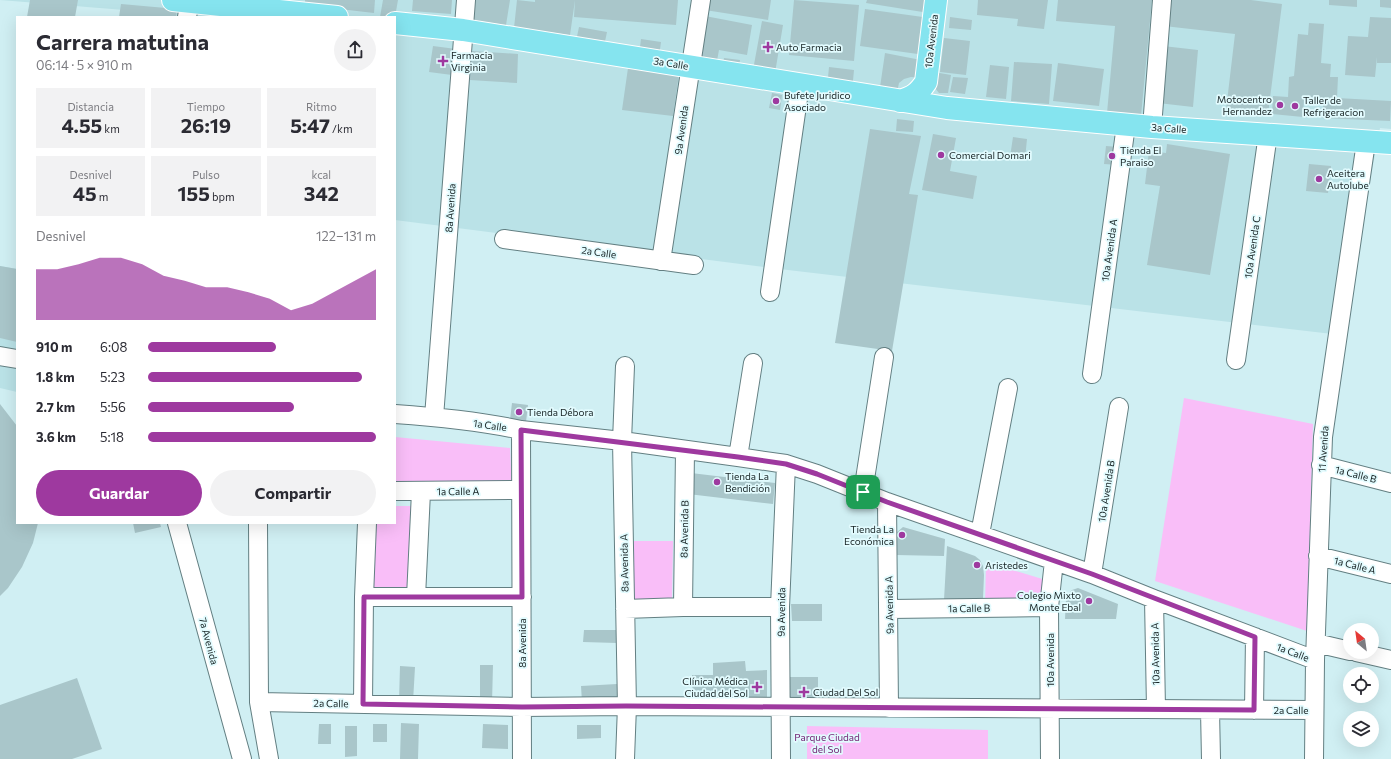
<!DOCTYPE html>
<html lang="es">
<head>
<meta charset="utf-8">
<style>
  :root { --surface:#fff; --page:#f2f2f3; --text:#2b2b33; --muted:#7c7c81; --accent:#9e399f }
  body { margin:0; font-family:Commissioner,sans-serif; background:var(--page); color:var(--text); height:100vh; display:flex; flex-direction:column; font-size:15px; white-space:nowrap }
  * { box-sizing:border-box; margin:0 }
  p { font-size:13px; color:var(--muted) }
  .icon { flex:none; width:22px; height:22px; fill:none; stroke:currentColor; stroke-width:2; stroke-linecap:round; stroke-linejoin:round }
  .map { position:relative; flex:1; overflow:hidden }
  .panel { position:absolute; left:16px; top:16px; width:380px; height:508px; display:flex; flex-direction:column; background:var(--surface); border-radius:0px; box-shadow:0 4px 16px #0002 }
  .panel>* { flex:none }
  .needle { width:26px; rotate:331deg }
  .buttons { position:absolute; left:1343px; top:623px; display:grid; gap:8px }
  .buttons a { display:grid; place-items:center; width:36px; height:36px; border-radius:50%; background:var(--surface); box-shadow:0 4px 16px #0002; font-size:20px }
  .pin { position:absolute; display:grid; place-items:center; width:34px; height:34px; color:#fff; margin:-17px; border-radius:8px; box-shadow:0 2px 6px #0006 }
  .round { display:grid; place-items:center; flex:none; width:42px; height:42px; border-radius:21px; background:var(--page) }
  .head { display:flex; align-items:center; justify-content:space-between; height:68px; padding:0 20px }
  h1 { font-size:22px; font-weight:700; line-height:30px }
  .stats { display:grid; grid-template-columns:repeat(3,1fr); gap:6px; height:68px; padding:4px 20px }
  .stats div { display:grid; align-content:center; border-radius:0px; background:var(--page); text-align:center }
  .stats b { font-size:20px; font-weight:700 }
  .stats small { font-size:11px; font-weight:400 }
  .stats p { font-size:11px }
  .chart { height:112px; padding:8px 20px }
  .chart p { display:flex; justify-content:space-between }
  .chart svg { width:100%; height:72px; margin-top:4px; fill:var(--accent); opacity:.7 }
  .cta { display:flex; gap:8px; margin-top:auto; padding:8px 20px }
  .cta a { flex:1; height:46px; border-radius:24px; background:var(--accent); color:#fff; font-size:16px; font-weight:700; line-height:46px; text-align:center }
  .cta a+a { background:var(--page); color:var(--text) }
  ul { padding:0 20px; list-style:none; font-size:13px }
  li { display:grid; grid-template-columns:64px 48px 1fr; align-items:center; height:30px }
  li i { height:10px; border-radius:5px; background:var(--accent) }
  .map>svg:first-child { display:block }
</style>
</head>
<body>
<div class="map">
<svg width="1391" height="759" viewBox="0 0 1391 759">
  <rect width="100%" height="100%" fill="#d0eff3"/>
  <path fill="#bae2e7" d="M0 0H1391V129L1380 128 1341 335 788 270 395 220V17H149L174 14Z
    M0 266 17 269V392L0 388Z"/>
  <path fill="#f9bef8" d="M1184 398 1313 424 1307 631 1155 581Z
    M395 437 510 448 512 491 395 489Z
    M395 506H415L412 588 373 587 375 523H395Z
    M634 541H673L672 601 633 600Z
    M986 562 1049 581 1047 605 985 606Z
    M807 726 988 730V759H807Z"/>
  <path fill="#a9c6ca" d="M30 0H78L75 17H27Z
    M305 0H375L374 13 305 5Z
    M383 0H398L395 17H380Z
    M413 0H452L451 14 412 11Z
    M473 0H510L506 25 471 20Z
    M517 0 535 2V0H575L570 35 514 28Z
    M575 0H678L676 25 574 17Z
    M707 0H771L768 20 705 10Z
    M794 0 859 5 854 61 789 55Z
    M867 0H931L929 13 866 3Z
    M978 0H1048L1044 29 1017 26 1018 19 977 15Z
    M1058 0H1152L1141 116 1107 113 1115 26 1056 21Z
    M1167 0H1251L1282 4 1268 114 1226 110 1235 34 1164 26Z
    M1329 0H1357V7L1329 5Z
    M1380 0H1391V8L1380 7Z
    M121 4 177 9 176 17H119Z
    M865 9 930 18 925 55 860 46Z
    M705 16 752 25 747 55 719 50 716 66 696 62Z
    M950 17 972 20 971 30 949 28Z
    M1370 17 1391 18V63H1377V57L1375 77 1345 75 1348 36 1368 37Z
    M762 21 783 25 775 73 753 70Z
    M1309 23 1324 24 1321 63 1331 64 1330 77H1338L1337 98 1391 101 1390 121 1322 118 1324 98 1304 97 1303 117 1272 114 1273 96 1288 97 1289 77 1294 76 1298 34 1308 35Z
    M579 27 607 32 603 51 575 46Z
    M944 38 970 41 966 75 940 72Z
    M641 39 661 42 659 57 639 55Z
    M433 46 456 49 452 75 429 72Z
    M1163 46 1198 50 1193 107 1158 103Z
    M472 51 518 54 517 83 470 80Z
    M885 53 926 61 924 78 911 77 904 79 899 83 896 97 879 94Z
    M724 58 740 60 738 74 722 72Z
    M1014 62 1052 64 1049 104 1011 101Z
    M1058 63 1104 69 1099 106 1053 101Z
    M990 65 1009 67 1006 99 986 97Z
    M829 67 854 70 852 91 827 88Z
    M628 68 679 74 673 116 622 110Z
    M934 72 951 75 948 93H939L935 88 933 82Z
    M953 77 968 78 965 94 950 92Z
    M772 93 782 95 780 110 769 108Z
    M897 119 914 121 913 132 896 131Z
    M870 129 921 136 909 194 918 195 892 351 835 343Z
    M933 134 956 138 950 171 977 176 973 199 922 190Z
    M1013 137 1027 139 1025 159 1010 157Z
    M1167 144 1230 154 1210 275 1147 265 1160 186 1145 184 1149 151 1166 153Z
    M1106 146 1119 147 1118 165 1104 164Z
    M1309 164 1331 166 1328 193 1306 191Z
    M0 266 17 269V342L0 338Z
    M512 403 528 405 526 422 510 420Z
    M0 404 17 426V523H38L33 543 22 567 8 588 0 596Z
    M691 473 775 483 773 504 688 494Z
    M133 523H160L161 527 135 533Z
    M903 527 945 539 944 556 896 555V533Z
    M947 546 975 556 980 560 983 566 984 575 983 599 944 600Z
    M1078 588 1118 604 1116 619H1065L1066 599 1068 594 1072 590Z
    M791 604H822V621H792Z
    M584 630H617V643L583 642Z
    M745 661 746 671 767 670V703L693 705 692 675H713V663Z
    M480 665H493L492 703H480Z
    M400 666 415 667 413 702H399Z
    M790 677H818V707H790Z
    M77 678 102 749 72 759H0V705Z
    M617 684 618 700 582 702 581 686Z
    M401 723 419 724 418 759H400Z
    M319 724H331V744H318Z
    M373 724H387V742H373Z
    M483 724 508 725V749L482 748Z
    M577 725H601V738L577 739Z
    M345 726H357V756L345 757Z"/>
  <g fill="none" stroke-linecap="round" stroke-linejoin="round">
    <defs>
      <path id="minor" d="M187 17 190 0
        M1152 127 1162 0
        M504 239 694 265
        M661 261 701 0
        M770 292 800 85
        M0 356 17 359
        M1236 360 1268 134
        M625 366 622 441 627 706 625 759
        M1092 374 1126 125
        M395 414C437 417 480 421 521 430L622 441 738 457 786 464 817 474 887 502 1092 574 1154 599 1315 660
        M434 417 466 0
        M521 430 522 759
        M738 457 753 363
        M1321 465 1391 483
        M395 491 521 490
        M863 492 884 357
        M887 502 889 708
        M177 523 242 759
        M258 523 259 702 269 759
        M980 534 1008 388
        M1318 556 1391 574
        M1092 574 1119 407
        M364 597H522
        M416 597 421 492
        M1154 599 1156 709
        M683 607 685 451
        M625 609 683 607H780
        M889 609 1049 607
        M1316 643 1350 651
        M1356 652 1391 660
        M259 702 521 707 627 706 1314 710
        M363 704 364 597 367 523
        M1210 710 1211 759
        M1254 710 1255 637
        M781 759 780 607 786 464
        M1050 759 1049 607 1054 561
        M1314 759 1315 660 1323 437 1366 142"/>
      <path id="major" d="M173 0 337 17
        M395 23 463 30 947 108 1152 127 1391 143
        M900 101C913 97 918 94 926 82L936 0"/>
    </defs>
    <use href="#minor" stroke="#637f82" stroke-width="20"/>
    <use href="#major" stroke="#fff" stroke-width="24"/>
    <use href="#minor" stroke="#fff" stroke-width="18"/>
    <use href="#major" stroke="#85e4ef" stroke-width="22"/>
  </g>
  <g fill="none" stroke-linecap="round" stroke-linejoin="round">
    <defs>
      <path id="route" d="M521 430 738 457 786 464 817 474 887 502 1092 574 1255 637 1254 710 626 706 522 707 363 704 364 597H522Z"/>
    </defs>
    <use href="#route" stroke="#fff" stroke-width="8"/>
    <use href="#route" stroke="#9e399f" stroke-width="5"/>
  </g>
  <g fill="#9e399f" stroke="#e2fbfe" stroke-width="1.5">
    <path d="M766 41h4v4h4v4h-4v4h-4v-4h-4v-4h4z"/>
    <path d="M441 55h4v4h4v4h-4v4h-4v-4h-4v-4h4z"/>
    <circle cx="776" cy="101" r="4"/>
    <circle cx="1280" cy="105" r="4"/>
    <circle cx="1295" cy="106" r="4"/>
    <circle cx="941" cy="155" r="4"/>
    <circle cx="1112" cy="156" r="4"/>
    <circle cx="1319" cy="179" r="4"/>
    <circle cx="519" cy="412" r="4"/>
    <circle cx="717" cy="482" r="4"/>
    <circle cx="902" cy="535" r="4"/>
    <circle cx="977" cy="565" r="4"/>
    <circle cx="1089" cy="601" r="4"/>
    <path d="M755 681h4v4h4v4h-4v4h-4v-4h-4v-4h4z"/>
    <path d="M802 686h4v4h4v4h-4v4h-4v-4h-4v-4h4z"/>
  </g>
  <g text-anchor="middle" dominant-baseline="central" stroke-width="3.5" stroke-linejoin="round" paint-order="stroke">
    <g font-size="10" fill="#172324" stroke="#e2fbfe">
      <text transform="translate(931 41) rotate(-83)">10a Avenida</text>
      <text transform="translate(671 63) rotate(9)">3a Calle</text>
      <text transform="translate(1169 128) rotate(4)">3a Calle</text>
      <text transform="translate(681 130) rotate(-82)">9a Avenida</text>
      <text transform="translate(450 208) rotate(-86)">8a Avenida</text>
      <text transform="translate(1252 247) rotate(-82)">10a Avenida C</text>
      <text transform="translate(1109 250) rotate(-82)">10a Avenida A</text>
      <text transform="translate(599 252) rotate(8)">2a Calle</text>
      <text transform="translate(490 425) rotate(8)">1a Calle</text>
      <text transform="translate(1323 449) rotate(-86)">11 Avenida</text>
      <text transform="translate(1356 474) rotate(14)">1a Calle B</text>
      <text transform="translate(458 491) rotate(-1)">1a Calle A</text>
      <text transform="translate(1106 491) rotate(-81)">10a Avenida B</text>
      <text transform="translate(684 529) rotate(-89)">8a Avenida B</text>
      <text transform="translate(624 563) rotate(-91)">8a Avenida A</text>
      <text transform="translate(1355 565) rotate(14)">1a Calle A</text>
      <text transform="translate(889 605) rotate(-91)">9a Avenida A</text>
      <text transform="translate(969 608) rotate(-1)">1a Calle B</text>
      <text transform="translate(781 612) rotate(-89)">9a Avenida</text>
      <text transform="translate(209 641) rotate(75)">7a Avenida</text>
      <text transform="translate(522 643) rotate(-90)">8a Avenida</text>
      <text transform="translate(1293 652) rotate(21)">1a Calle</text>
      <text transform="translate(1155 654) rotate(-91)">10a Avenida A</text>
      <text transform="translate(1050 660) rotate(-90)">10a Avenida</text>
      <text transform="translate(331 703) rotate(1)">2a Calle</text>
      <text x="1291" y="710">2a Calle</text>
    </g>
    <g font-size="10" fill="#172324" stroke="#e2fbfe" text-anchor="start">
      <text x="776" y="47">Auto Farmacia</text>
      <text x="451" y="55">Farmacia<tspan x="451" dy="12">Virginia</tspan></text>
      <text x="784" y="95">Bufete Juridico<tspan x="784" dy="12">Asociado</tspan></text>
      <text x="1272" y="99" text-anchor="end">Motocentro<tspan x="1272" dy="12">Hernandez</tspan></text>
      <text x="1303" y="100">Taller de<tspan x="1303" dy="12">Refrigeracion</tspan></text>
      <text x="1120" y="150">Tienda El<tspan x="1120" dy="12">Paraiso</tspan></text>
      <text x="949" y="155">Comercial Domari</text>
      <text x="1327" y="173">Aceitera<tspan x="1327" dy="12">Autolube</tspan></text>
      <text x="527" y="412">Tienda Débora</text>
      <text x="725" y="476">Tienda La<tspan x="725" dy="12">Bendición</tspan></text>
      <text x="894" y="529" text-anchor="end">Tienda La<tspan x="894" dy="12">Económica</tspan></text>
      <text x="985" y="565">Aristedes</text>
      <text x="1081" y="595" text-anchor="end">Colegio Mixto<tspan x="1081" dy="12">Monte Ebal</tspan></text>
      <text x="748" y="681" text-anchor="end">Clínica Médica<tspan x="748" dy="12">Ciudad del Sol</tspan></text>
      <text x="813" y="692">Ciudad Del Sol</text>
    </g>
    <g font-size="10" fill="#701e71" stroke="#e2fbfe">
      <text x="827" y="737">Parque Ciudad<tspan x="827" dy="12">del Sol</tspan></text>
    </g>
  </g>
</svg>
<div class="buttons">
<a><svg class="needle" viewBox="-14 -14 28 28"><path d="M0-13l5 13h-10z" fill="#e53935"/><path d="M0 13l5-13h-10z" fill="#7c7c81"/></svg></a>
<a><svg class="icon" aria-label="locate" viewBox="0 0 24 24"><circle cx="12" cy="12" r="6"/><path d="M12 2v4M12 18v4M2 12h4M18 12h4"/></svg></a>
<a><svg class="icon" aria-label="layers" viewBox="0 0 24 24"><path d="M12 4l9 5-9 5-9-5zM3 14l9 5 9-5"/></svg></a>
</div>
<div class="pin" style="left:863px;top:492px;background:#1e9e55"><svg class="icon" aria-label="arrive" viewBox="0 0 24 24"><path d="M6 21V4h12l-3 4 3 4H6"/></svg></div>
<section class="panel">
<div class="head"><div><h1>Carrera matutina</h1><p>06:14 · 5 × 910 m</p></div><a class="round"><svg class="icon" aria-label="share" viewBox="0 0 24 24"><path d="M12 15V3M7 8l5-5 5 5M5 13v7h14v-7"/></svg></a></div>
<div class="stats">
<div><p>Distancia</p><b>4.55<small> km</small></b></div>
<div><p>Tiempo</p><b>26:19</b></div>
<div><p>Ritmo</p><b>5:47<small> /km</small></b></div>
</div>
<div class="stats">
<div><p>Desnivel</p><b>45<small> m</small></b></div>
<div><p>Pulso</p><b>155<small> bpm</small></b></div>
<div><p>kcal</p><b>342</b></div>
</div>
<div class="chart"><p><span>Desnivel</span>122–131 m</p>
<svg viewBox="0 0 160 44" preserveAspectRatio="none"><path d="M0 44V13L10 13L20 10L30 6L40 6L50 10L60 17L70 20L80 24L90 24L100 27L110 31L120 38L130 34L140 27L150 20L160 13V44z"/></svg>
</div>
<ul>
<li><b>910 m</b>6:08<i style="width:56%"></i></li>
<li><b>1.8 km</b>5:23<i style="width:94%"></i></li>
<li><b>2.7 km</b>5:56<i style="width:64%"></i></li>
<li><b>3.6 km</b>5:18<i style="width:100%"></i></li>
</ul>
<div class="cta"><a>Guardar</a><a>Compartir</a></div>
</section>
</div>
</body>
</html>
